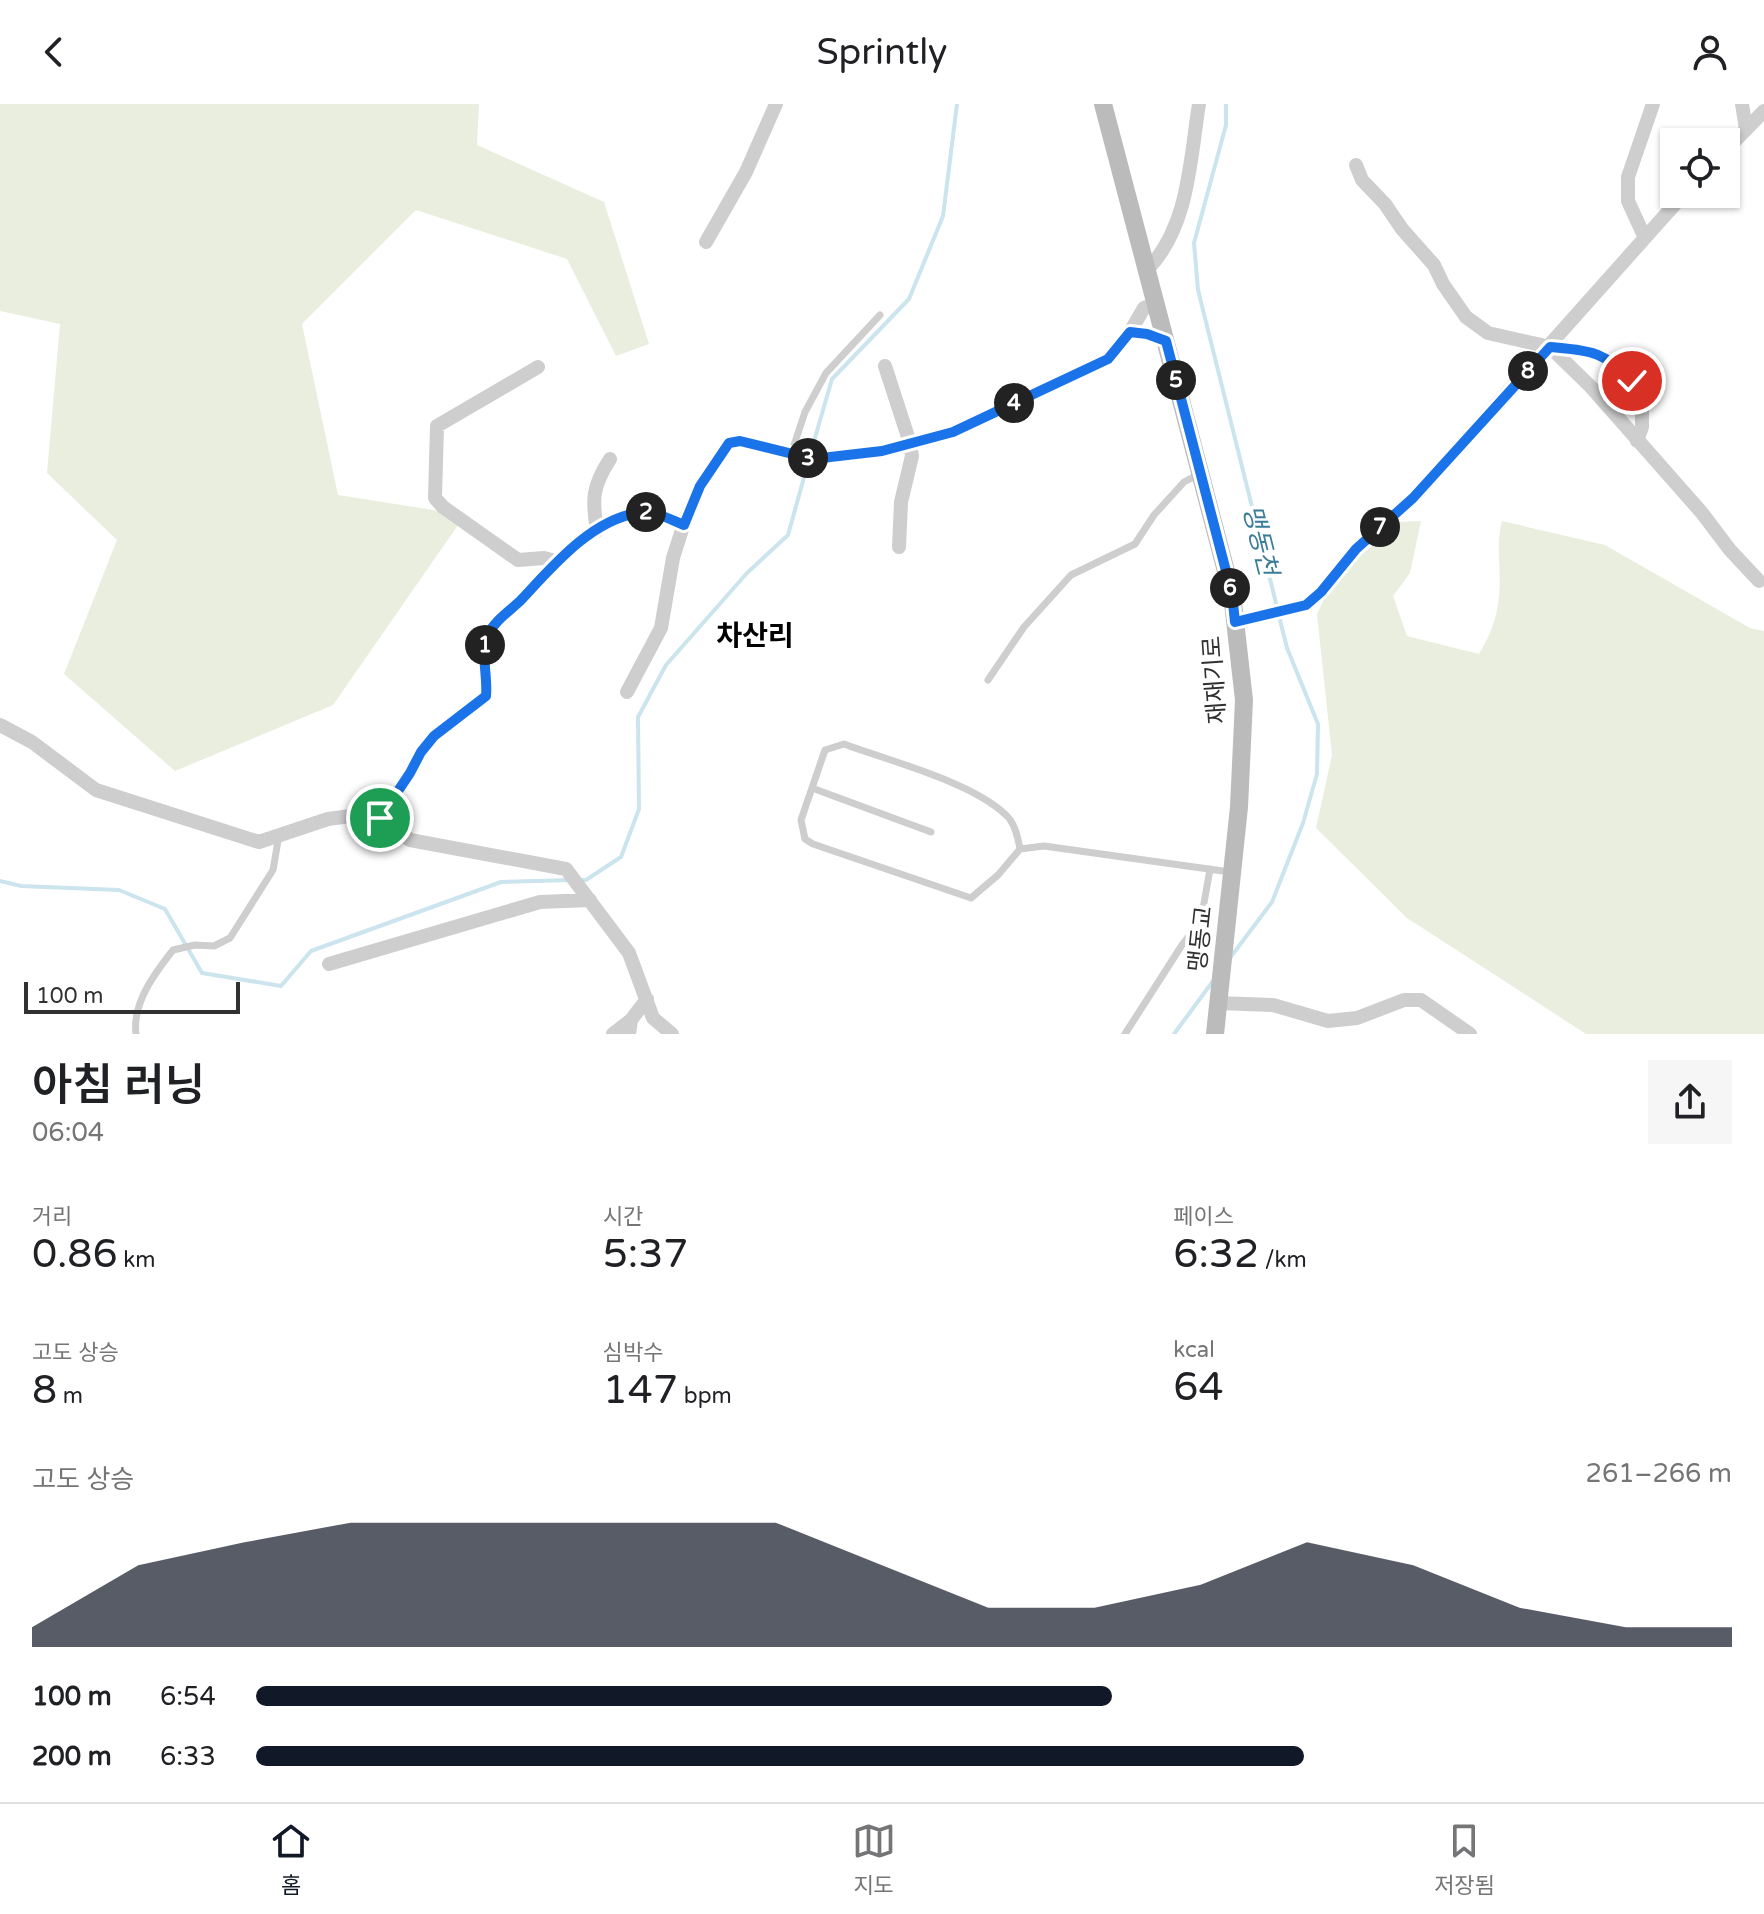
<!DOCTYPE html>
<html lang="ko">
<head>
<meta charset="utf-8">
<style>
  :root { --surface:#fff; --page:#f6f6f6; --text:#202124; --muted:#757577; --line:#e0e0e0; --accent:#111827 }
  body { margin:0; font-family:"Varela Round","Noto Sans KR",sans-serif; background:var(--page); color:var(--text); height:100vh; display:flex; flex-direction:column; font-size:30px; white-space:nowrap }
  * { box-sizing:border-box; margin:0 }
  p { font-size:26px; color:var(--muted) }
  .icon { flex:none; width:44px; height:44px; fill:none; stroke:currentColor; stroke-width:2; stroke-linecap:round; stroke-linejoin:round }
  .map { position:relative; height:930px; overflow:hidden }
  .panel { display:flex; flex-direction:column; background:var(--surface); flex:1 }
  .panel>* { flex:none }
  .controls { position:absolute; left:1660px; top:24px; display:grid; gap:16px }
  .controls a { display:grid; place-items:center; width:80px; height:80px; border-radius:0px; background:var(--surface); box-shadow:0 2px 6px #0004; font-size:40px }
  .scale { position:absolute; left:24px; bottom:20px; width:216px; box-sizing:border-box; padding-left:8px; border:4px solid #313131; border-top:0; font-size:22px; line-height:28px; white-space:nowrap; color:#313131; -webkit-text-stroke:6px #fff; paint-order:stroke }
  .pin { position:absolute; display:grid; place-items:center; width:68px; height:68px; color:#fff; margin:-34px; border:4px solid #fff; border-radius:50%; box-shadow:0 2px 8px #0007 }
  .km { position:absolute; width:40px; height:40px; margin:-20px; border-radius:50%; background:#222; color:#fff; font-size:22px; line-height:40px; text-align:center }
  .round { display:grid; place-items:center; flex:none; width:84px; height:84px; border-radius:0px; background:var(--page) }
  .head { display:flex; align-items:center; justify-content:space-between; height:136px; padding:0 32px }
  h1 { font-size:44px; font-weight:600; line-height:60px }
  .figures { display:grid; grid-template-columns:repeat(3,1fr); gap:12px; height:136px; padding:8px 32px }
  .figures div { display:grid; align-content:center }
  .figures b { font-size:40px; font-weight:600 }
  .figures small { font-size:22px; font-weight:400 }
  .figures p { font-size:22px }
  .chart { height:224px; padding:16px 32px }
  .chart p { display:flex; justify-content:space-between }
  .chart svg { width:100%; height:144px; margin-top:8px; fill:var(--accent); opacity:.7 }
  ul { padding:0 32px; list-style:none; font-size:26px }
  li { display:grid; grid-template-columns:128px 96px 1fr; align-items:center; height:60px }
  li i { height:20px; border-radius:10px; background:var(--accent) }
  header { display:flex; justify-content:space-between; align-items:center; height:104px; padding:0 32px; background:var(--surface); font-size:36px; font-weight:600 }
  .dock { display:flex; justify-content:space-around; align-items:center; height:112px; border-top:2px solid var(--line); background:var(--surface); font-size:22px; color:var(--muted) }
  .dock a { display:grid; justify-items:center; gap:4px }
  .dock .current { color:var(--accent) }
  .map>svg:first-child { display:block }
</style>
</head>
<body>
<header><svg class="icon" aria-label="back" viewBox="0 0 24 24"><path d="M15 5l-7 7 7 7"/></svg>Sprintly<svg class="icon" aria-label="person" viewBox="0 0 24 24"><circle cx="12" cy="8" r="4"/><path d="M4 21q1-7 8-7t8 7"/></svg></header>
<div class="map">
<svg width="1764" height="930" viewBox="0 0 1764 930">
  <rect width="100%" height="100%" fill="#fff"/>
  <path fill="#e9eedf" d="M0 0H479L477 41 604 98 649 240 616 252 567 155 416 106 302 220 338 391 465 411 333 601 175 667 64 570 117 436 47 369 60 220 0 207Z
    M1421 417 1410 469 1393 492 1407 532 1479 550C1490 532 1497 514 1499 492 1502 466 1495 442 1502 417L1605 441 1750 524 1764 527V930H1586L1407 814 1316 724 1332 651 1317 510 1335 471 1397 418Z"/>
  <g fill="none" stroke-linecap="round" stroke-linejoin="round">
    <path stroke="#cbe4ee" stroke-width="4" d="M1226 0V21L1194 139 1198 186 1277 503
      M810 351 832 275 909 195 943 112 957 0
      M580 776H586L621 753 639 705 638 613 666 561 747 469 788 431 808 359
      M0 777 21 782 119 786 165 805 202 869 281 882 311 847 501 778 571 776
      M1230 854 1272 798 1303 719 1317 670 1318 620 1287 544 1279 512
      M1174 930 1213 877"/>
    <path stroke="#cecece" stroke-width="7" d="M791 350 805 308 826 269 880 211
      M988 576 1024 523 1071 471 1135 440 1154 411 1184 378 1199 370
      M812 684 931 728
      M1020 745C1018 734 1015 719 1006 711 972 678 890 657 844 640L825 646 801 716 805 735 813 740 971 794 998 771 1020 745 1044 742 1230 768
      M136 930C132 899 155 869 173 846L195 841 214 842 230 834 273 766 279 731
      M1125 930 1182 841 1201 816 1210 765"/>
    <path stroke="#cecece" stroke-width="14" d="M1742 0 1746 25
      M1726 46 1764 7
      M1356 61 1362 76 1385 100 1402 125 1434 161 1443 180 1466 213 1488 229 1550 243 1593 248 1615 259 1632 277 1642 299V323L1637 337
      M1645 134 1628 97V73L1653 0
      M706 138 746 68 776 0
      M1148 165C1189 122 1190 56 1199 0
      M1130 228 1147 230 1166 237
      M1550 243 1591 283 1702 409 1730 446 1759 477
      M885 262 910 339 912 352 901 398 899 443
      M538 263 437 322 435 394 443 403 518 456 544 454 558 458
      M597 427C592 395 592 383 610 355
      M1235 518 1306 501 1321 488 1356 445 1413 394 1684 90
      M627 588 661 524 673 454 686 413 700 382 729 339 740 337 813 355 882 347 953 328 1108 255 1130 228 1144 204 1156 200
      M0 621 32 638 96 686 259 738 328 715 373 709 410 736 566 765 629 849 653 914 672 930
      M380 714 410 669 421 648 434 632 486 592C487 572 480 549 488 531 494 517 510 507 521 496 552 464 590 416 637 409 654 406 669 415 684 421
      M329 860 540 798 590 796
      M1218 899 1273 901 1328 917 1357 914 1404 896H1421L1470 930
      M613 930 631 916
      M629 930 631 916 647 895"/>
    <path stroke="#bbb" stroke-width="18" d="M1103 0 1232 490 1244 596 1239 703 1215 930"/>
  </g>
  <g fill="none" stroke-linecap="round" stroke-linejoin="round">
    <defs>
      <path id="route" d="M380 714 410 669 421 648 434 632 486 592C488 572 480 549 488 531 494 517 510 507 521 496 552 463 590 417 637 409 654 406 669 415 684 421L700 382 729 339 740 337 813 355 882 347 953 328 1108 255 1130 228 1147 230 1166 237 1232 490 1235 518 1306 501 1321 488 1356 445 1413 394 1550 243C1590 247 1603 246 1632 277"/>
    </defs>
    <use href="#route" stroke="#fff" stroke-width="16"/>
    <use href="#route" stroke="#1a73e8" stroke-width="10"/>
  </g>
  <g text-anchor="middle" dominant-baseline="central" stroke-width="8" stroke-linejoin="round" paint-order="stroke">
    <g font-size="24" fill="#313131" stroke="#fff">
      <text transform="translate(1215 576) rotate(-94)">재재기로</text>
      <text transform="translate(1201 835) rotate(-84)">맹동교</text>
    </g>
    <g font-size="26" font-style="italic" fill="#3a7d98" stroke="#fff">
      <text transform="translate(1260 436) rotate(76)">맹동천</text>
    </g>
    <g font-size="28" font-weight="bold" fill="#000" stroke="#fff">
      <text x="755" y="532">차산리</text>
    </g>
  </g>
</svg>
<div class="controls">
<a><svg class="icon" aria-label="locate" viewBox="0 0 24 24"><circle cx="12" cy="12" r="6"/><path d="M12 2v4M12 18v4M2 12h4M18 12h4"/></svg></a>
</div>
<div class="scale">100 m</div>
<div class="pin" style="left:380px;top:714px;background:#1e9e55"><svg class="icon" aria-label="arrive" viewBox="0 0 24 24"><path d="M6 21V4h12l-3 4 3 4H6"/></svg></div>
<div class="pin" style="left:1632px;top:277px;background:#d93025"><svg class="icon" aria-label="check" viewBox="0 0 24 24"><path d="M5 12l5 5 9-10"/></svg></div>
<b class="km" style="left:485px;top:541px">1</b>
<b class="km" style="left:646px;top:408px">2</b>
<b class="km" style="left:808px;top:354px">3</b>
<b class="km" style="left:1014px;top:299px">4</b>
<b class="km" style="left:1176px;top:276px">5</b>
<b class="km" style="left:1230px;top:484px">6</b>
<b class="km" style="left:1380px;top:423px">7</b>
<b class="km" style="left:1528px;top:267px">8</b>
</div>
<section class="panel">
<div class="head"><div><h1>아침 러닝</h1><p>06:04</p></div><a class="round"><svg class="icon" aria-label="share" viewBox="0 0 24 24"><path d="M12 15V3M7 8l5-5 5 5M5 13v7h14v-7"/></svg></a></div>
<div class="figures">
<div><p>거리</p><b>0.86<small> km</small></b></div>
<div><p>시간</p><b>5:37</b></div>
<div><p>페이스</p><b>6:32<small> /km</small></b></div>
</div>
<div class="figures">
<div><p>고도 상승</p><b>8<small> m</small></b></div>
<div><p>심박수</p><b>147<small> bpm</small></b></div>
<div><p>kcal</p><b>64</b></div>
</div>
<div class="chart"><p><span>고도 상승</span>261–266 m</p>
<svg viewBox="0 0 160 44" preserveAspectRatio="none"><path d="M0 44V38L10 19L20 12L30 6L40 6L50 6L60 6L70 6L80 19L90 32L100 32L110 25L120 12L130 19L140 32L150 38L160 38V44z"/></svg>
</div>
<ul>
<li><b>100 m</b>6:54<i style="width:58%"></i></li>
<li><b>200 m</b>6:33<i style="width:71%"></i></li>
</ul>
</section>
<nav class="dock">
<a class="current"><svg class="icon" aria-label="home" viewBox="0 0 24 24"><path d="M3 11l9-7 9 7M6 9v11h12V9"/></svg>홈</a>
<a><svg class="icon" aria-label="map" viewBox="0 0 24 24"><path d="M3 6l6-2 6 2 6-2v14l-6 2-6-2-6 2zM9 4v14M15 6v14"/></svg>지도</a>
<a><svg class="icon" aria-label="saved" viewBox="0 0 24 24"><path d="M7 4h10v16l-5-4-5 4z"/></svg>저장됨</a>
</nav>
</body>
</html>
